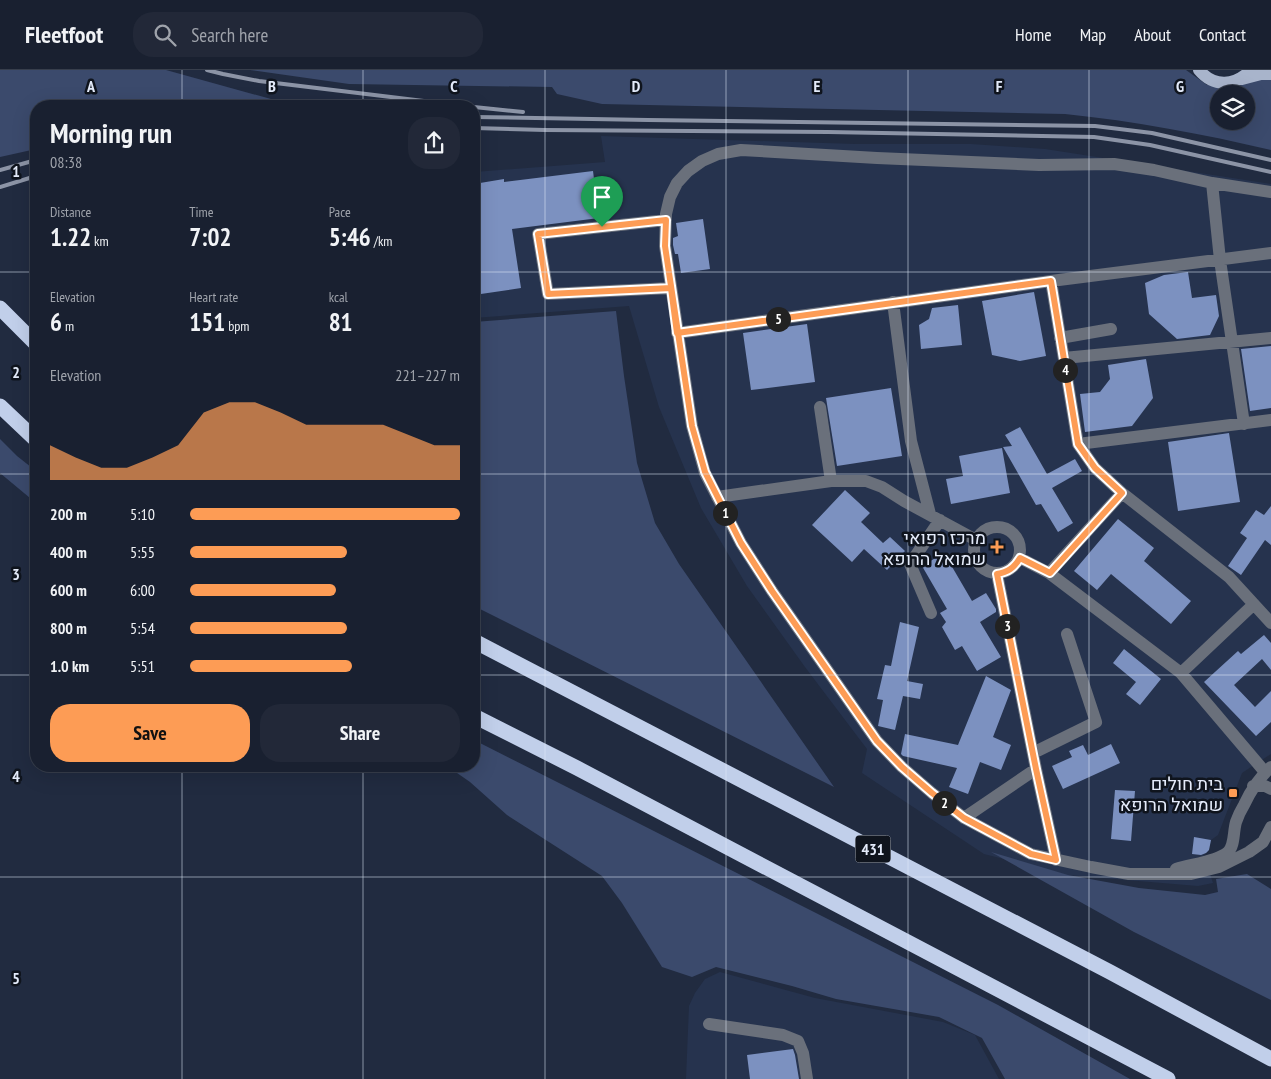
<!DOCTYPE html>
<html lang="en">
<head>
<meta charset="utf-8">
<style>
  :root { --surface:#192030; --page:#222838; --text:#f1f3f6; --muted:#9fa3ab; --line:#373e4c; --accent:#fd9c55 }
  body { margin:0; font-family:"PT Sans Narrow",Heebo,sans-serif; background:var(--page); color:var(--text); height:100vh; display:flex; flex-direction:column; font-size:19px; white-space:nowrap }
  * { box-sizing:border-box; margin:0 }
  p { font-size:16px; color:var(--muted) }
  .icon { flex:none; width:28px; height:28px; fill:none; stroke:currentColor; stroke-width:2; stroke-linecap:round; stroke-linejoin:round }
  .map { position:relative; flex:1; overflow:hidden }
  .details { position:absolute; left:30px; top:30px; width:450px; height:672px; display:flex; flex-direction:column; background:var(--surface); border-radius:20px; box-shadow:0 5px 20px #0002,0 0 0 1px var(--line) }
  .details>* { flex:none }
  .tools { position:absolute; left:1210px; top:15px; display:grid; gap:10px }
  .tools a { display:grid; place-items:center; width:45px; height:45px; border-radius:50%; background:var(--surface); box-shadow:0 5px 20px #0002,0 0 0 1px var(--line); font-size:25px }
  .pin { position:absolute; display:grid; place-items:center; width:42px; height:42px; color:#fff; margin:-51px -21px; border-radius:50% 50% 50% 0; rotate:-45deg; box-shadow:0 0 5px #0007 }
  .pin .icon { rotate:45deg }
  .km { position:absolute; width:25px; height:25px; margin:-12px; border-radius:50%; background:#222; color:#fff; font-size:14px; line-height:25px; text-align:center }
  .round { display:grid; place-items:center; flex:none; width:52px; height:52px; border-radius:20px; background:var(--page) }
  .summary { display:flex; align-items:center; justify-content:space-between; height:85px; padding:0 20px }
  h1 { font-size:28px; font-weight:600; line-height:38px }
  .stats { display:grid; grid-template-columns:repeat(3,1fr); gap:8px; height:85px; padding:5px 20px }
  .stats div { display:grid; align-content:center }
  .stats b { font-size:25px; font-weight:600 }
  .stats small { font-size:14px; font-weight:400 }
  .stats p { font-size:14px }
  .chart { height:140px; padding:10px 20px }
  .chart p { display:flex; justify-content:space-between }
  .chart svg { width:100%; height:90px; margin-top:5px; fill:var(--accent); opacity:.7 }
  .cta { display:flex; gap:10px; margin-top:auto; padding:10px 20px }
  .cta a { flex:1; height:58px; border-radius:20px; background:var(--accent); color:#111; font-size:20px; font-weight:600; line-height:58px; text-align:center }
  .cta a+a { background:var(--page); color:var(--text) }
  ul { padding:0 20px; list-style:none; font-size:16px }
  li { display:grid; grid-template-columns:80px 60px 1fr; align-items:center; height:38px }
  li i { height:12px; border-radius:6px; background:var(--accent) }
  header { display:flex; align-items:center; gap:30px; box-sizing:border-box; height:70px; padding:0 25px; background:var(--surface); border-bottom:1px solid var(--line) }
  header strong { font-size:24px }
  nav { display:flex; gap:28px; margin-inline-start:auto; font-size:18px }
  .search { width:350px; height:45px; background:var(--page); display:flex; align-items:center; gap:12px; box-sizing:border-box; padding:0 18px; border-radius:20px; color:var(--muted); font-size:19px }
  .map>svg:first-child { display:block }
</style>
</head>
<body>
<header>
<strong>Fleetfoot</strong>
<div class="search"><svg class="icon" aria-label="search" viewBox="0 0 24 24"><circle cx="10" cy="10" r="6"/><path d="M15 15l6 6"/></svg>Search here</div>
<nav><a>Home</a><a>Map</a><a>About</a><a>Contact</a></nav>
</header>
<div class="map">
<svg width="1271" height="1009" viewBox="0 0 1271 1009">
  <rect width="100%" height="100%" fill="#212b40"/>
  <path fill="#26334e" d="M601 66 855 74H971L1045 79 1271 114V684L1257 693 1242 703 1218 765 1211 770 1209 780 1204 785 1213 813 1198 816 1067 805 984 784 862 703 867 679 805 597 747 516 701 438 659 337 629 236 474 248V102L605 92Z
    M720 902 815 928 943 952 975 965 999 1009H686L689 936 695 923 705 909Z"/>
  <path fill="#3b4a6c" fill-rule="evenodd" d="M0 0H166L296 36H36V79L0 87Z
    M250 0H1186L1207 15 1234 16 1257 10H1271V80C1203 64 1134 51 1065 44L602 34 557 24 552 17 349 14ZM1219 24H1246V51H1219Z
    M616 241 624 306 637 393 655 453 679 494 834 717 474 536V252Z
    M0 369 17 386 36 401V433L0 403Z
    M474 670 998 935 1130 1009H1005L982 968 939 947 836 929 792 916 716 897 692 907 662 897 622 833 602 806 507 745 470 712 447 696H474Z
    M991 782 1068 805 1139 818 1205 825 1218 822 1216 809 1247 804 1271 819V930L1134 862Z"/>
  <path fill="#7c91c0" d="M593 101 599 148 512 159 521 218 474 225V114L504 109V112Z
    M703 149 710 199 681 203 678 184H675L673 175V168L678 166 676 153Z
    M1188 202 1192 228 1216 225 1219 246 1210 265 1177 269 1149 244 1145 213 1164 205Z
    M1034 222 1046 286 1020 291 992 285 982 231Z
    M958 235 962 275 921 279 919 255 929 249 932 238Z
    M807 254 815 312 751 320 743 263Z
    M1271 276V338L1250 341 1241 279Z
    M1146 289 1153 328 1132 356 1085 362 1080 324 1100 322 1110 309 1108 295Z
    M891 318 902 386 837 396 826 328Z
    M1020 357 1047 404 1075 389 1082 401 1052 418 1073 453 1058 462 1041 434 1036 435 1003 377 1012 376 1005 365Z
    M1229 363 1240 432 1178 441 1168 372Z
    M1002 378 1010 423 951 434 946 409 963 406 959 386Z
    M845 420 870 443 861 452 883 473 890 467 905 481 887 500 864 479 852 492 812 455Z
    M1271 436V475L1265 470 1241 505 1228 496 1247 468 1240 463 1256 440 1264 445Z
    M1118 449 1154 478 1144 491 1191 531 1171 554 1111 504 1097 520 1074 501Z
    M944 483 972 531 986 523 996 539V542L980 552 1001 587 977 601 962 576 955 580 942 557 946 552 940 543 947 539 922 496Z
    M900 552 919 557 907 611 923 614 920 629 903 626 895 660 878 656 883 630 877 629 885 595 891 596Z
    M1264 565 1271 573V600L1262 589 1234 615 1255 637 1271 621V652L1256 666 1204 612 1238 581 1241 584Z
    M1124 579 1161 609 1140 635 1126 624 1136 612 1113 593Z
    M986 606 1011 620 993 667 1011 675 1001 700 980 692 968 724 949 717 957 698 903 686 901 684 905 664 958 675Z
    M1111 674 1120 693 1063 719 1052 696 1072 687 1069 681 1083 675 1088 685Z
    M1115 720 1135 721 1131 771 1111 769Z
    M1194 767 1211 770 1209 780 1206 783 1201 785 1192 784Z
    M793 979 795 985 799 1009H750L747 985Z"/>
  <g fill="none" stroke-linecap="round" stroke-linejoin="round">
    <path stroke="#6a707b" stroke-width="12" d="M1212 113 1220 190 1244 354
      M1271 122 1212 113 1154 100 1114 94 1039 95 877 88 741 80 718 84 702 91 688 101 677 113 670 127 666 144 665 176 692 356 705 403 741 473 772 521 877 671 902 697 932 723 964 748 1031 784 1091 797 1129 804H1191L1219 797 1249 782 1263 772 1271 757
      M666 150 538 164 548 224 671 218
      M1051 211 1078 374 1095 398 1122 423 1229 507 1271 553
      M893 232 911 371 930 444
      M677 263 1051 211 1271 183
      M1060 268 1111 259
      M1064 288 1271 268
      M820 337 831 411
      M1078 374 1271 350
      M717 427 831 411H866L882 417 904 431 976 470
      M974 480a23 23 0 1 1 46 0a23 23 0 1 1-46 0Z
      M1020 488 1049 503 1181 603 1265 702
      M1049 503 1122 423
      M997 504 1036 699 1056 790
      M931 543 910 494 940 450
      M1181 603 1254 534
      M1033 683 1096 652 1067 564
      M1253 716H1265L1271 719
      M964 748 1036 699
      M1176 799C1191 794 1217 792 1228 782 1235 775 1233 762 1236 752 1238 746 1241 740 1244 735 1251 720 1259 708 1271 697
      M709 954 783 965 798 971 803 983 807 1009"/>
    <path stroke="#a8b4cb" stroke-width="12" d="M1199 0C1214 18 1235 16 1251 0
      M1242 9 1261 4H1271"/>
    <path stroke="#c1cfea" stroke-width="15" d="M0 238 36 274
      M0 336 36 370
      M474 571 1110 902 1271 989
      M474 646 577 698 1168 1009"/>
    <path stroke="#8c94a6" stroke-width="4" d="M207 0 223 4 259 11 465 36
      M474 37 523 42
      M474 47 648 50 1095 56 1152 63 1271 90
      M474 58 545 60 828 62 1094 67 1150 75 1271 102
      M0 100 36 90
      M0 117 36 106"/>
  </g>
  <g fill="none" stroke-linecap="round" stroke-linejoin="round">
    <defs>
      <path id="route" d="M602 157 666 150 665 176 692 356 705 402 741 473 772 521 877 671 902 697 932 723 964 748 1031 784 1056 790 1036 699 997 504C1008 502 1014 498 1020 488L1050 503 1122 423 1095 398 1078 374 1051 211 677 263 671 218 548 224 538 164 602 157"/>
    </defs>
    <use href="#route" stroke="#fff" stroke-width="10"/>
    <use href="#route" stroke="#fd9c55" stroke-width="6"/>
  </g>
  <path fill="none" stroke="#e4ebfa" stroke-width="1" stroke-opacity="0.55" d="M182 0V36M363 0V36M545 0V1009M726 0V1009M908 0V1009M1089 0V1009M0 202H36M474 202H1271M0 404H36M474 404H1271M0 605H36M474 605H1271M182 696V1009M363 696V1009M0 807H1271"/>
  <g fill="#fd9c55" stroke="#0f141d" stroke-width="2">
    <path d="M994.5 469.5h5v5h5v5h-5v5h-5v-5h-5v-5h5z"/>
    <rect x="1228" y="718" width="10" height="10" rx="2.5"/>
  </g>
  <g text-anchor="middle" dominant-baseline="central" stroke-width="5" stroke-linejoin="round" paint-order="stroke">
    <rect fill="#0f141d" stroke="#a4aab8" stroke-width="1" x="855.5" y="765.5" width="35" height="27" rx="4"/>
    <g font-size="16" font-weight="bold" fill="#e4ebfa">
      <text x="873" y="779">431</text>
    </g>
    <g font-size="18" fill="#e4ebfa" stroke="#0f141d" text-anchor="end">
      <text x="986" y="467">מרכז רפואי<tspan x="986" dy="21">שמואל הרופא</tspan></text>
      <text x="1223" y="713">בית חולים<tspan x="1223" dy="21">שמואל הרופא</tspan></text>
    </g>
  </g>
  <g font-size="16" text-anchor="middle" font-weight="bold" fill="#e4ebfa" stroke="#0f141d" stroke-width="5" stroke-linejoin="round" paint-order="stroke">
    <text x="91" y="22">A</text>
    <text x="272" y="22">B</text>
    <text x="454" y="22">C</text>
    <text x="636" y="22">D</text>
    <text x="817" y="22">E</text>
    <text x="999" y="22">F</text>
    <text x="1180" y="22">G</text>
    <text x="16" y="107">1</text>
    <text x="16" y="308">2</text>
    <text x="16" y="510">3</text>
    <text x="16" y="712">4</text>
    <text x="16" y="914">5</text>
  </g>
</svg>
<div class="tools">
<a><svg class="icon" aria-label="layers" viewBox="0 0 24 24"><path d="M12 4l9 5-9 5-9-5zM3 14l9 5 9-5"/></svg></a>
</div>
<div class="pin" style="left:602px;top:157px;background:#1e9e55"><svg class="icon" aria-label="arrive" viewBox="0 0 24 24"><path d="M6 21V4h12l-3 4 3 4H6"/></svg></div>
<b class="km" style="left:725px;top:443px">1</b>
<b class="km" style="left:944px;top:733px">2</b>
<b class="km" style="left:1007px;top:556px">3</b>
<b class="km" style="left:1065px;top:300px">4</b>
<b class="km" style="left:778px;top:249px">5</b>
<section class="details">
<div class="summary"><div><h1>Morning run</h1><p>08:38</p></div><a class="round"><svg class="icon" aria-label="share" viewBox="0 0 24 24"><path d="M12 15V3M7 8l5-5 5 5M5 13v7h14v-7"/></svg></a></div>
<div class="stats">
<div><p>Distance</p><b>1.22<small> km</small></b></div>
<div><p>Time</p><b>7:02</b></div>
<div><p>Pace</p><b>5:46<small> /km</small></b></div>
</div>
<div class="stats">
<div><p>Elevation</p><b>6<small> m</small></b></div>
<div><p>Heart rate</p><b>151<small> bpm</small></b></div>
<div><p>kcal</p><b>81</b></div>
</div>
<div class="chart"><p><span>Elevation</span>221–227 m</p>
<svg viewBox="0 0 160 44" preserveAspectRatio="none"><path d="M0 44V27L10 33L20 38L30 38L40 33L50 27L60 11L70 6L80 6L90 11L100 17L110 17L120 17L130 17L140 22L150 27L160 27V44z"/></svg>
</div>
<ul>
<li><b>200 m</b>5:10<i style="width:100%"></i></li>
<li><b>400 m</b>5:55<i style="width:58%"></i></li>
<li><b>600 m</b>6:00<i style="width:54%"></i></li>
<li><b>800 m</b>5:54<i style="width:58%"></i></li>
<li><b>1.0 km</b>5:51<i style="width:60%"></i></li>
</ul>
<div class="cta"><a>Save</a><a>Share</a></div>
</section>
</div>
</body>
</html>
